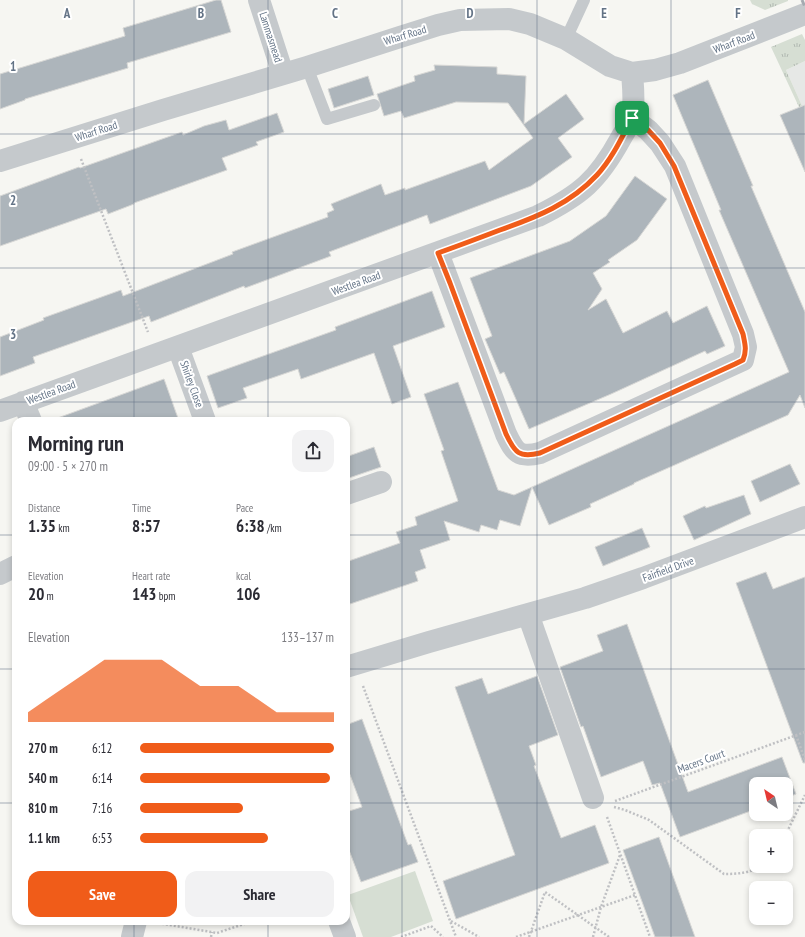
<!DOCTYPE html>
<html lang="en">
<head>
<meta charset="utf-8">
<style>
  :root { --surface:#fff; --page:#f2f2f3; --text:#2b2b33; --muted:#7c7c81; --accent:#f05c19 }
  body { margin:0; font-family:"PT Sans Narrow",sans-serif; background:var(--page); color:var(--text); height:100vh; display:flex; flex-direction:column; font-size:15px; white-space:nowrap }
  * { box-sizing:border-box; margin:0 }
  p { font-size:13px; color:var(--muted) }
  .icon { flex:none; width:22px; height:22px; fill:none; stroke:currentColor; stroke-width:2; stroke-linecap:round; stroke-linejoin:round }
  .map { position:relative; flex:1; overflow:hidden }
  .side { position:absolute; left:12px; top:417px; width:338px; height:508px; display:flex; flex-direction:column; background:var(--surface); border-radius:12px; box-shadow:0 2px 6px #0003 }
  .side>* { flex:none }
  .needle { width:26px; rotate:325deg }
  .tools { position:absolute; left:749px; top:777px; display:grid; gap:8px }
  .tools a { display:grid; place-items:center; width:44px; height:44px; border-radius:8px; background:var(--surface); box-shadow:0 2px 6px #0003; font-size:20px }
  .pin { position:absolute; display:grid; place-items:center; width:34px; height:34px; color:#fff; margin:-17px; border-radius:8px; box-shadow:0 2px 6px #0006 }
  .round { display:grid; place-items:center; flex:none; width:42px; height:42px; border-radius:12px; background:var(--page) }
  .overview { display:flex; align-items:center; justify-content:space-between; height:68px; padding:0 16px }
  h1 { font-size:22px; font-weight:600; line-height:30px }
  .figures { display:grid; grid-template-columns:repeat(3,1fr); gap:6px; height:68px; padding:4px 16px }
  .figures div { display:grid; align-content:center }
  .figures b { font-size:17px; font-weight:600 }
  .figures small { font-size:11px; font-weight:400 }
  .figures p { font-size:11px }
  .chart { height:112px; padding:8px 16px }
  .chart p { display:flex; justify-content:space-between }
  .chart svg { width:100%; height:72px; margin-top:4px; fill:var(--accent); opacity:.7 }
  .button { display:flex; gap:8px; margin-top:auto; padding:8px 16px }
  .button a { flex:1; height:46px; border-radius:12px; background:var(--accent); color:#fff; font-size:16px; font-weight:600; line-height:46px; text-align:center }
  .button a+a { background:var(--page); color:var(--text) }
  ul { padding:0 16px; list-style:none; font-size:13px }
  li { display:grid; grid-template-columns:64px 48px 1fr; align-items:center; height:30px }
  li i { height:10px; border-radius:5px; background:var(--accent) }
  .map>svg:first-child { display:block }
</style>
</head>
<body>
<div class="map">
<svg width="805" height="937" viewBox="0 0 805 937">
  <defs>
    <pattern id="grass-tufts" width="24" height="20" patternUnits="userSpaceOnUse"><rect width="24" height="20" fill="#d6ded3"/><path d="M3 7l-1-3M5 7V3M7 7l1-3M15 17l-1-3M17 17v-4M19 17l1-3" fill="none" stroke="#b1b8b1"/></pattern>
  </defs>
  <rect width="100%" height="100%" fill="#f6f6f2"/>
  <path fill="#e6e8e6" d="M805 61V108H803L786 70Z"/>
  <path fill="url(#grass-tufts)" d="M750 0H788V1L765 10 752 4Z
    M802 34 805 40V61L786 70 803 108 805 120 771 47Z"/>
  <path fill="#d6ded3" d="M415 871 433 921 391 937H363L348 895Z"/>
  <path fill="#adb5bb" stroke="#d7d7d5" d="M216 0H221L231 32 127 63 128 68 25 99V100L0 109V74L125 36 123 28Z
    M434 65 497 67V74L526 76 524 124 566 94 584 119 558 138 572 157 531 186 430 224 427 215 329 252 331 256 245 288 244 286 151 322 149 316 33 357 35 363 0 376V337L44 320 43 318 121 290 123 296 233 254 232 252 328 217 327 213 334 210 331 204 381 184 385 195 405 188V190L485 161 489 170 533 138 508 103 456 102 404 118 401 111 384 116 377 94 415 81 414 76 435 70Z
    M368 76 374 95 334 108 328 89Z
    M708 80 753 186H751L805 312V408L800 395 788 415 634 483V484L590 504 591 507 549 525 532 487 789 372 719 210H721L673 95Z
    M805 105V172L780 115Z
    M277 113 284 132 256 142 258 145 222 158 227 170 134 203V204L108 214 106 209 0 246V196L79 167 80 168 182 132 183 135 204 126 226 120 229 130Z
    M635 176 667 199 637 240 608 260 610 262 593 273 602 289 588 310 606 299 623 333 667 311 673 323 707 306 725 346 707 354 705 351 611 394 529 429 504 372 500 374 485 339 492 336 470 278 570 241 606 216Z
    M432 291 445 327 393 346 411 397 392 404 374 353 301 379 298 369 243 388 247 398 218 408 207 376 336 330 335 327Z
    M164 379 179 421H56L55 419Z
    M458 382 498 490 514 495 532 487 520 526 500 520 497 530 481 525 479 532 444 521 450 540 420 550 426 568 415 572 418 581 350 604 346 593V562L400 543 396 532 417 525 415 517 458 501 441 451 444 450 424 394Z
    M374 447 381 467 346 479V457Z
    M790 464 800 484 760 502 751 481Z
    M744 495 751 514 694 540 683 516 705 506 706 508Z
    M642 528 650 547 603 566 595 547Z
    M766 572 773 589 805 577V763H803L736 583Z
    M627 624 688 792 782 757 796 794 786 798V784H756V809L680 837 660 783 652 785 643 761 601 777 583 726 581 727 560 667 603 651 597 635Z
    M537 676 558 735 529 746 536 765 534 766 561 838 595 825 609 863 456 919 443 881 515 855 455 687 482 678 488 694Z
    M362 719 408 845 411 844 418 862 361 882 346 842V812L362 807 346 764V725Z
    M659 837 695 937H655L623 850Z"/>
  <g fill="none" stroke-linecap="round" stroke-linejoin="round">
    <path stroke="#bfc0c3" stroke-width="2.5" stroke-dasharray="2 2" stroke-linecap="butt" d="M81 159 148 332
      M363 686 456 937
      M796 735 805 760
      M615 801 805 732
      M614 807 625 810 649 820 724 874C737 874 751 873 761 866
      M607 817 650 937
      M785 836 805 795
      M451 921 479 937
      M158 923 217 933 253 921
      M211 937 212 932
      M401 937 431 926 443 937
      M516 937 635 895
      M529 937 545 892 609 937
      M593 937 601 907 620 855"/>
    <path stroke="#c5c9cc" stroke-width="12" d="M566 39 584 0
      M307 67 327 119 374 105"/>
    <path stroke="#c5c9cc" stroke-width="22" d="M259 0 283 74
      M0 161 163 110 307 67 400 37 438 25 460 20 509 19 530 24 566 39 610 66 632 73 655 70 680 63 805 14
      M438 253 506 434C515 453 519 458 540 453L743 360 746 347 743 334 675 166 660 143 648 130 632 118
      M178 347 205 421
      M23 402 31 421
      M0 411 538 216C581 195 598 180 621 138 625 131 631 123 632 116 635 101 633 87 632 73
      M346 494 381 482
      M0 574 16 566
      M528 614 593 798
      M346 667 429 642 585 598 643 578 805 517
      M339 921 345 937
      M132 937 136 921"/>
    <path stroke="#a5aab1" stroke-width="3" stroke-dasharray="6 3" stroke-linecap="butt" d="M802 0 805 7"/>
  </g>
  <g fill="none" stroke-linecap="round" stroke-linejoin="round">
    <defs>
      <path id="route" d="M632 118 648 130 660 143 674 166 743 334C745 344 747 350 743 360L735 364 540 453C519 458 515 453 506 434L450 283 438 253C458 246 479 238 500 230 537 217 570 204 597 175 612 159 622 137 632 118Z"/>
    </defs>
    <use href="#route" stroke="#fff" stroke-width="8"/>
    <use href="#route" stroke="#f05c19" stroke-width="5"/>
  </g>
  <path fill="none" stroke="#637386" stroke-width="1" stroke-opacity="0.55" d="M134 0V421M268 0V421M402 0V937M537 0V937M671 0V937M0 134H805M0 268H805M0 402H805M0 535H16M346 535H805M0 669H16M346 669H805M0 803H16M346 803H756M786 803H805M134 921V937M268 921V937"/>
  <g text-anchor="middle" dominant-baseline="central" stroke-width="4" stroke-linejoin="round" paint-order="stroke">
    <g font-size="11" fill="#637386" stroke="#fff">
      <text transform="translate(405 35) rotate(-17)">Wharf Road</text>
      <text transform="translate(271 37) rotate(72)">Lammasmead</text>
      <text transform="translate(734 42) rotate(-21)">Wharf Road</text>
      <text transform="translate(96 131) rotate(-18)">Wharf Road</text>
      <text transform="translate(356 283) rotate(-20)">Westlea Road</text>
      <text transform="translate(192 384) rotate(70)">Shirley Close</text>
      <text transform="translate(51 392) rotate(-20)">Westlea Road</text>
      <text transform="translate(668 569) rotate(-20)">Fairfield Drive</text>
      <text transform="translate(701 761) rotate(-20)">Macers Court</text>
    </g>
  </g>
  <g font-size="13" text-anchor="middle" font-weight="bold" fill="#637386" stroke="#fff" stroke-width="4" stroke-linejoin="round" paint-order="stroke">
    <text x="67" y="18">A</text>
    <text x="201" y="18">B</text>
    <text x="335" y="18">C</text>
    <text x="470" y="18">D</text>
    <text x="604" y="18">E</text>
    <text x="738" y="18">F</text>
    <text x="13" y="71">1</text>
    <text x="13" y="205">2</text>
    <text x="13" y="339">3</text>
  </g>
</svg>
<div class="tools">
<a><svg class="needle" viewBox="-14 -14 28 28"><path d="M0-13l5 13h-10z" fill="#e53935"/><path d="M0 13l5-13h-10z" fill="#7c7c81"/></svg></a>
<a>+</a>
<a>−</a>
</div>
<div class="pin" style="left:632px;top:118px;background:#1e9e55"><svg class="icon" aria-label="arrive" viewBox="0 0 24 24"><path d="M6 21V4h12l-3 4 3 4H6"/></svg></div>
<section class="side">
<div class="overview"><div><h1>Morning run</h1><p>09:00 · 5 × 270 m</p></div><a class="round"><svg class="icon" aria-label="share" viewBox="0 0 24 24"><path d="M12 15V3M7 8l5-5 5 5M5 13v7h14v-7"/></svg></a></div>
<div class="figures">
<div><p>Distance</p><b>1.35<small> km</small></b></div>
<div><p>Time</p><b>8:57</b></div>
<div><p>Pace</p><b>6:38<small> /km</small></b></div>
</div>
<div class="figures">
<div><p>Elevation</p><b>20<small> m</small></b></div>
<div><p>Heart rate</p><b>143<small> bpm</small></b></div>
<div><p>kcal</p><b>106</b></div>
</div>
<div class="chart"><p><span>Elevation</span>133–137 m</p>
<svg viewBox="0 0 160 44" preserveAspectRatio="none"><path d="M0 44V38L10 30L20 22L30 14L40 6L50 6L60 6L70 6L80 14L90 22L100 22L110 22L120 30L130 38L140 38L150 38L160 38V44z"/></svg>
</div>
<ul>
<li><b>270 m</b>6:12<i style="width:100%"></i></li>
<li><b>540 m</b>6:14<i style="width:98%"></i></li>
<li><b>810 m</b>7:16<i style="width:53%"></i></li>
<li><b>1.1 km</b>6:53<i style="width:66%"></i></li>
</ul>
<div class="button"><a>Save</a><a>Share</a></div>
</section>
</div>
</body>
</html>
